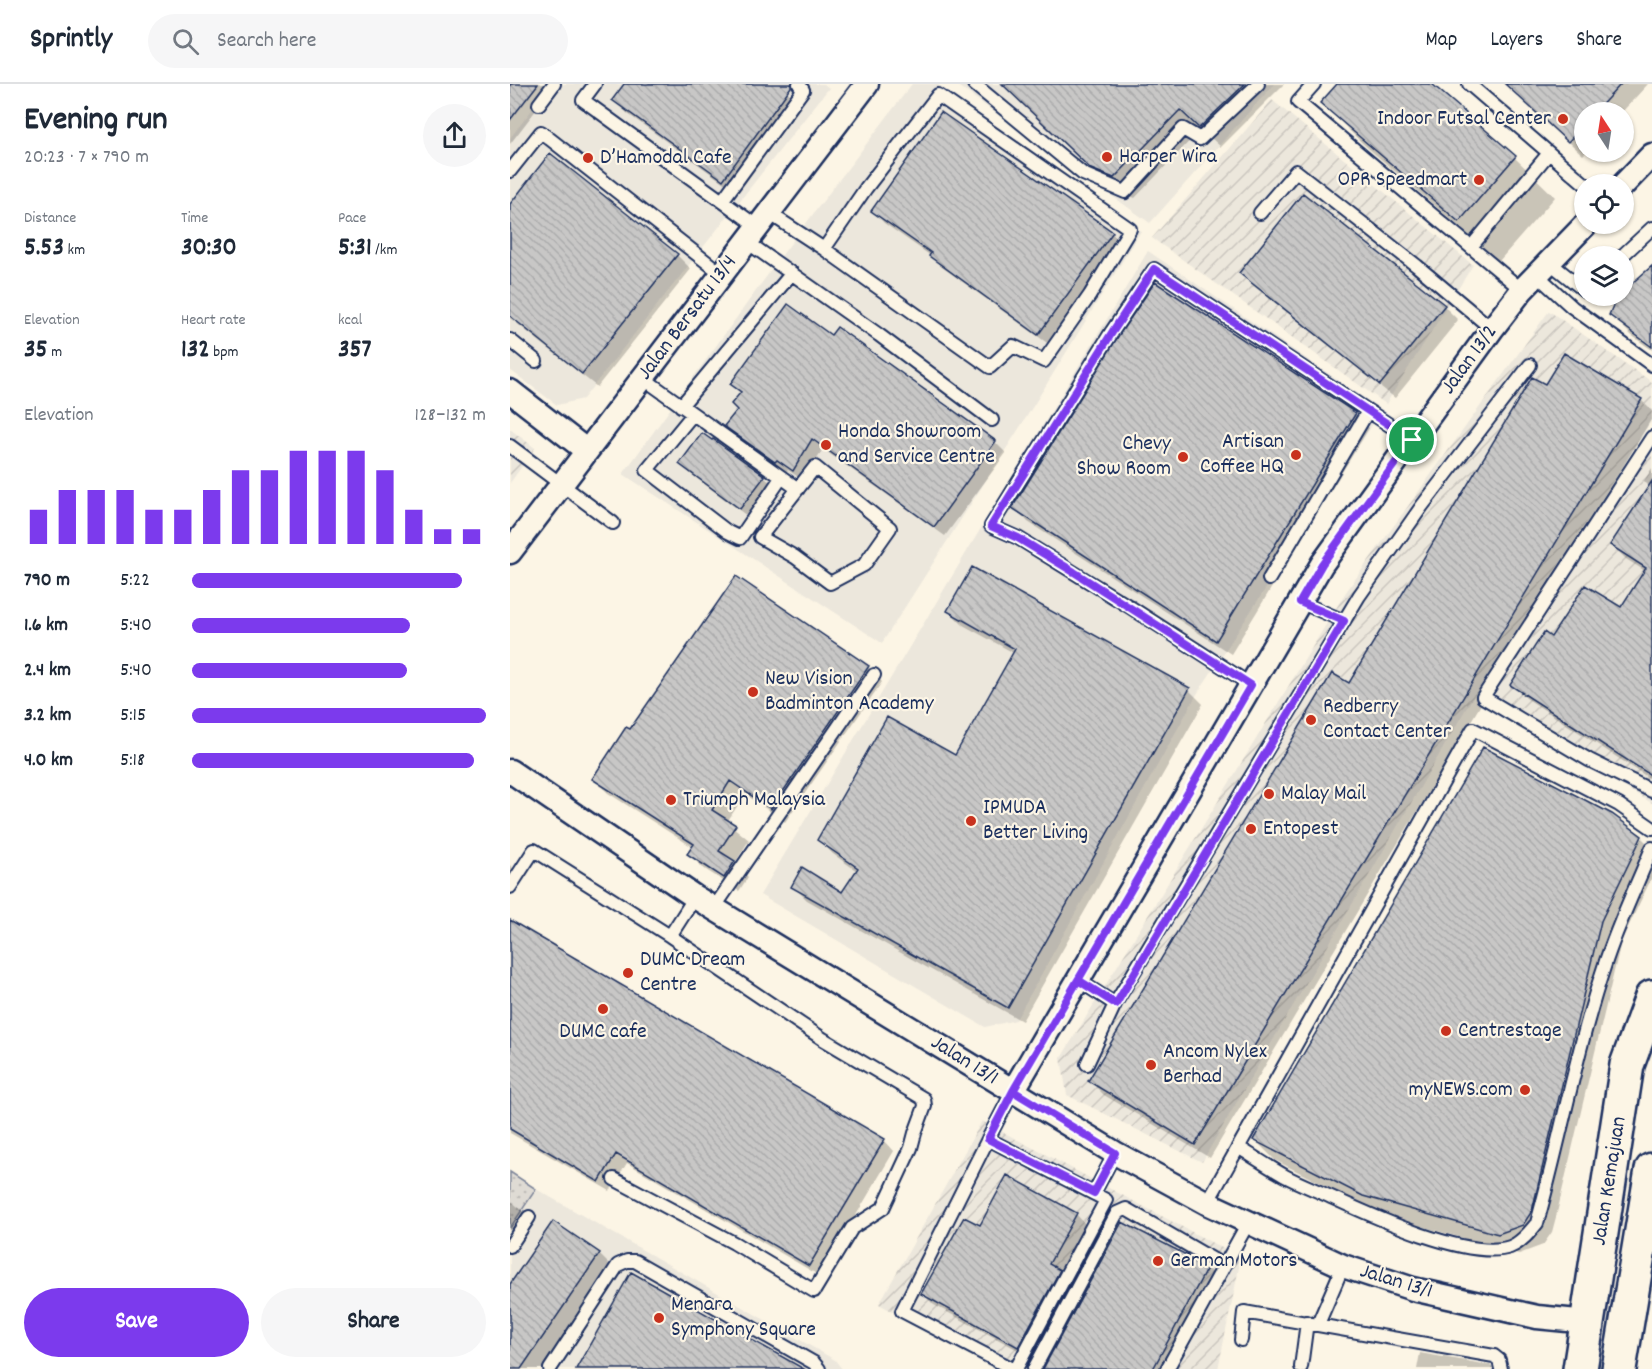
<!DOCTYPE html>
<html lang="en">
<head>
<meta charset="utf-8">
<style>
  :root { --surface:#fff; --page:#f6f6f7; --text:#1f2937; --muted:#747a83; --line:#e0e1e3; --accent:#7c3aed }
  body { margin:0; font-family:Dekko,sans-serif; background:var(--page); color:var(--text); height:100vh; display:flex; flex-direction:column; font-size:22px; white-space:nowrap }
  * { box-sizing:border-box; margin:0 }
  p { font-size:20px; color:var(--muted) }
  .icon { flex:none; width:33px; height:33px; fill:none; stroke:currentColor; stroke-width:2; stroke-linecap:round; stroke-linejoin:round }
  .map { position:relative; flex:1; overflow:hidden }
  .sheet { display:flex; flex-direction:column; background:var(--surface); width:510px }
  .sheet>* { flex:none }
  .needle { width:39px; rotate:348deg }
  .fabs { position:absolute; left:1064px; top:18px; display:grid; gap:12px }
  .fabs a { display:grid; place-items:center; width:60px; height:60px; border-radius:50%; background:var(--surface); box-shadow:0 2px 4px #0004; font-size:30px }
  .pin { position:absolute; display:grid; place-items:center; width:51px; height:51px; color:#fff; margin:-26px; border:3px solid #fff; border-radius:50%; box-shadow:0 2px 6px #0007 }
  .round { display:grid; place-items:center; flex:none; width:63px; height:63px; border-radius:32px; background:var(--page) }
  .summary { display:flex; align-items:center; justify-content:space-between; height:102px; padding:0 24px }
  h1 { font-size:33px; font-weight:700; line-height:45px }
  .figures { display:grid; grid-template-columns:repeat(3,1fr); gap:9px; height:102px; padding:6px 24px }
  .figures div { display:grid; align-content:center }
  .figures b { font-size:26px; font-weight:700 }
  .figures small { font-size:16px; font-weight:400 }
  .figures p { font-size:16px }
  .chart { height:168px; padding:12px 24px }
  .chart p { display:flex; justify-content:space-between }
  .chart svg { width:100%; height:108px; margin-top:6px; stroke:var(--accent); stroke-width:6 }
  .button { display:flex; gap:12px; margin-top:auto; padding:12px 24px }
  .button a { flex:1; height:69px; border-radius:36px; background:var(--accent); color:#fff; font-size:24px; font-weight:700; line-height:69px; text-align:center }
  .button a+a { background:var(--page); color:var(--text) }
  ul { padding:0 24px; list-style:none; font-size:20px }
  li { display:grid; grid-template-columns:96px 72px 1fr; align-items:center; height:45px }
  li i { height:15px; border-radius:8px; background:var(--accent) }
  header { display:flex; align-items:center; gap:36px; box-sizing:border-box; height:84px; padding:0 30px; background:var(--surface); border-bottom:2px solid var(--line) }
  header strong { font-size:28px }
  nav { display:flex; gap:33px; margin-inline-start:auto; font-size:21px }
  .search { width:420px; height:54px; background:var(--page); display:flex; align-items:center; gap:15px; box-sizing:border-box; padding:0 21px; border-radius:33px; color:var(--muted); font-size:22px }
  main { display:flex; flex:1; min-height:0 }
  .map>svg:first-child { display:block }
</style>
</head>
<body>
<header>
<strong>Sprintly</strong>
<div class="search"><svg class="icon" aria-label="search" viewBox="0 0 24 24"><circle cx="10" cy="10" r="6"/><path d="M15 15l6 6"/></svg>Search here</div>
<nav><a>Map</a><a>Layers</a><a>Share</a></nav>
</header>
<main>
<section class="sheet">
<div class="summary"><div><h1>Evening run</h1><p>20:23 · 7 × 790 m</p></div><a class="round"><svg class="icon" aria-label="share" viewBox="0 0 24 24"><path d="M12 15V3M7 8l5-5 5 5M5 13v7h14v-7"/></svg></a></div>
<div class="figures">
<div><p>Distance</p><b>5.53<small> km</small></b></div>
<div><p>Time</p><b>30:30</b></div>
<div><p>Pace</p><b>5:31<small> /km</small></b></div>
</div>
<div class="figures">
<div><p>Elevation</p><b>35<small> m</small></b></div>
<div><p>Heart rate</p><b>132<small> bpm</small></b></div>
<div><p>kcal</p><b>357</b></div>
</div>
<div class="chart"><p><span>Elevation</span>128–132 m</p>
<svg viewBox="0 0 160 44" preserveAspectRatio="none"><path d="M5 44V30M15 44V22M25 44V22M35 44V22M45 44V30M55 44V30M65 44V22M75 44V14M85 44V14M95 44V6M105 44V6M115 44V6M125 44V14M135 44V30M145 44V38M155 44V38"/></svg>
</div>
<ul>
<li><b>790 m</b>5:22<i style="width:92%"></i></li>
<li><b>1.6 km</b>5:40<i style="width:74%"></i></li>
<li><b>2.4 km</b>5:40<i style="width:73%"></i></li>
<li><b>3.2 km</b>5:15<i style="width:100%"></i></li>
<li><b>4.0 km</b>5:18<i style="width:96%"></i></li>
</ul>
<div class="button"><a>Save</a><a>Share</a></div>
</section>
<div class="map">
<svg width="1142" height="1285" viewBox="0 0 1142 1285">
  <defs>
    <pattern id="industrial-furrows" width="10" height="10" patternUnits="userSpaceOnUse" patternTransform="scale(1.5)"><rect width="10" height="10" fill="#ece7dc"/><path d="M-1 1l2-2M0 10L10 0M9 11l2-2" fill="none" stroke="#cac6bf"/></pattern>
    <pattern id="grass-dots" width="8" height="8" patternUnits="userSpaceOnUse" patternTransform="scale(1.5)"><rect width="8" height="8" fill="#dfdbd4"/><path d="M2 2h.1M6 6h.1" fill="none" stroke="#bfbcb8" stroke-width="1.8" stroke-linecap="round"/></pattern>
    <pattern id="building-back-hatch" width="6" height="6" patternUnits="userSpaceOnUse" patternTransform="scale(1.5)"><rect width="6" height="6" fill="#c8c7c6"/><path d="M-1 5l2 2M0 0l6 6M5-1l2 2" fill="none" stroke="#ababac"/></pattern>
  </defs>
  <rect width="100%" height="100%" fill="#fcf5e5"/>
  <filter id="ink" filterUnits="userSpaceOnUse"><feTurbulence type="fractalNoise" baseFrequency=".0167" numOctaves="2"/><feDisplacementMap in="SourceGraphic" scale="12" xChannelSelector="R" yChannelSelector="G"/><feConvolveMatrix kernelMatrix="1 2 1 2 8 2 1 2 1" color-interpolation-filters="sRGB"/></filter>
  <g filter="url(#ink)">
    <path fill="#ece7dc" d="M42 0H314L319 4 73 315 47 321 0 286V54Z
      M402 0H427L631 147 517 332 372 559 113 390 275 167Z
      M445 0H764L640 139Z
      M638 167 872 326 687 610 506 936 475 943 250 811Z
      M26 1105 325 1276 332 1285H0V1144Z"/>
    <path fill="url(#industrial-furrows)" d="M762 16 963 181 876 320 642 154Z
      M1039 227 1142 298V336L957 623 692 1078 557 1011 551 974 836 508Z
      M0 345 25 364 0 399Z
      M1142 347V719L966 617Z
      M472 1037 731 1174 708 1285H489L369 1220Z"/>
    <path fill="url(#grass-dots)" stroke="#7d8599" stroke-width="1.5" d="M0 1088 26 1105 0 1144Z"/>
    <path fill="#0003" d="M0 0H46L0 60Z
      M115 0H268L292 21 228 109 118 30 104 16Z
      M494 0H774L711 63 691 45 625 114 603 105Z
      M829 0H919L1005 74 1045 113 989 177 852 59 812 19Z
      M996 0H1138L1112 28H1074V68H1076L1073 71Z
      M41 71 167 171 181 185 87 303 0 234V122Z
      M793 111 934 222 948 236 885 314 745 203 731 189Z
      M363 127 602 149 613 160 540 261 432 183 421 172 374 139Z
      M1142 184V266L1121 251 1101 230 1108 213 1113 212V209Z
      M328 245 485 358 496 369 435 452 313 365 294 397 278 386 276 388 226 352 216 342 229 326 231 310 222 300 322 253Z
      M1036 302 1131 316 1142 327V334L700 1074 594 1011 580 997Z
      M845 330 859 344 721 570 518 438 504 423Z
      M171 380 254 393 265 403 241 435 181 390Z
      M1142 384V696L1016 614 1001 600 1041 555 1111 525 1135 487 1116 475 1102 461 1140 403 1134 397Z
      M439 527 679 606 693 620 512 937 297 816 283 802 332 810 347 787 323 770 309 756 445 673 504 569 453 541Z
      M358 583 372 598 275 738 235 710 217 738 239 756 225 779 238 793 229 807 193 784 179 770 184 764 98 709 84 695 121 647Z
      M1131 753 1142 764V793L1111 858 1046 1133 1042 1148 1033 1161 1009 1170 875 1132 765 1076 745 1056Z
      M0 781 7 789 0 799Z
      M0 838 374 1056 384 1067 310 1192 117 1079 100 1107 0 1049Z
      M0 1116 23 1136 0 1171Z
      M566 1130 576 1141 550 1188 559 1197 519 1272 424 1221 413 1210 470 1143Z
      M89 1170 103 1184 35 1285H0V1203Z
      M697 1184 711 1198 665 1285H535Z
      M910 1269 980 1281 984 1285H907Z"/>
    <path fill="url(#building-back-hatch)" stroke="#1b2f5e" stroke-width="1.5" d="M0 0H28L0 36Z
      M114 0H281V3L213 96 102 16Z
      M492 0H735L689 44 670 26 604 94 581 85Z
      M827 0H922L1006 72 949 138 810 19Z
      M995 0H1111L1085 28H1074V41L1058 58Z
      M431 28 603 148 528 251 419 172 421 169 361 127Z
      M40 69 168 170 72 290 0 232V120Z
      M793 109 935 221 870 301 729 189Z
      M1142 182V263L1099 231 1107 212H1113V207Z
      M645 198 846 329 706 557 502 424 609 251Z
      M278 220 321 251 327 243 486 357 424 443 302 355 283 387 267 376 265 378 214 342 227 326 221 320 231 308 220 300Z
      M1054 269 1132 315 685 1061 578 997 822 589 839 599 1022 293 1035 300Z
      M192 349 202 356 203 355 255 392 230 425 169 380Z
      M1142 397V692L1000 601 1034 548 1041 553 1075 501 1111 523 1136 484 1100 461Z
      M462 483 680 604 498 924 281 803 292 783 332 808 348 784 307 756 377 633 445 671 505 565 437 527Z
      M226 492 359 582 261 725 220 697 202 726 226 741 209 767 225 777 214 794 177 770 184 760 82 695 116 643 120 645Z
      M973 663 1102 730 1132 752 1091 837 1022 1127 1013 1141 988 1150 853 1112 743 1056Z
      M0 836 375 1055 299 1182 106 1070 89 1098 0 1045Z
      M497 1091 567 1129 539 1180 550 1186 508 1263 411 1210 454 1133 470 1141Z
      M43 1137 90 1169 11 1285H0V1200Z
      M612 1138 698 1182 643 1285H533Z
      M121 1188 294 1285H66Z"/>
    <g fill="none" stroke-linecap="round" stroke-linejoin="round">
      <defs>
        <path id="lane" d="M85 0 73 16 248 143
          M464 0 573 90 615 108 673 45 690 55 748 0
          M804 0 788 18 1012 206
          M959 0 1075 100
          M29 20 44 0
          M0 87 31 48 212 190
          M212 117 293 6 289 0
          M259 129 314 165 480 283 503 262 534 277 580 211 620 145 428 11 356 104 314 165
          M750 129 786 87 907 182 982 245
          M237 158 369 251 482 336
          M961 163 1039 69
          M1112 172 1142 144
          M1039 178 1074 206
          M1027 191 1062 223 1142 281
          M0 256 26 277
          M133 294 288 405
          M171 322 282 189
          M183 330 137 386 218 448 230 454 271 394
          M1142 353 973 613 1079 676 1142 707
          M0 362 103 439
          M305 383 380 444 354 481 320 499 285 473 250 453Z
          M759 495 858 327
          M790 518 834 537
          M741 601 620 523 508 454 481 442 602 247 644 185 902 356
          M0 803 24 766 160 852 185 813
          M204 824 364 591
          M568 896 605 920 577 980
          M605 920 849 512 912 422 1020 281
          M478 1055 503 1007
          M728 1063C744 1073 759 1083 775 1092 790 1100 806 1106 821 1113 860 1131 959 1177 1000 1163 1011 1159 1020 1148 1027 1139 1051 1054 1066 967 1094 883 1107 842 1126 803 1142 764
          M104 1095 224 1159 304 1207 342 1144 373 1124 401 1064 405 1049 415 1022 414 1015 313 955 160 852
          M584 1109 605 1069
          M697 1119 963 645 1109 721 1142 744
          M0 1162 19 1133
          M808 1240 833 1182
          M731 1256 734 1228 984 1272 989 1276 991 1285
          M791 1283 797 1238
          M40 1285 108 1181 117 1177H125L304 1279 309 1285
          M503 1285 392 1227 478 1055 596 1116 506 1285
          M524 1285 607 1129 616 1125 714 1182
          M657 1285 738 1139"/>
        <path id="street" d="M1113 101 1142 71
          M0 307 77 367
          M0 468 357 0
          M0 687 185 813 605 1069 697 1119 833 1182 903 1205 1027 1233 1078 1238
          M503 1007 812 480 982 245 1012 206 1076 140"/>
        <path id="secondary" d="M1070 1285 1117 981 1142 913
          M1109 1285 1142 1086"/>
      </defs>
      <use href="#lane" stroke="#1b2f5e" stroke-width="16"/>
      <use href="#street" stroke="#1b2f5e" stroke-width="27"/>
      <use href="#secondary" stroke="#1b2f5e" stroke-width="38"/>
      <use href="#lane" stroke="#fcf5e5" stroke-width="12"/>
      <use href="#street" stroke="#fcf5e5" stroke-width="22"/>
      <use href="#secondary" stroke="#fcf5e5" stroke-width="33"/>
    </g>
  </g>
  <g fill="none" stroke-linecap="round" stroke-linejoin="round" filter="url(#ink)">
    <defs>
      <path id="route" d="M902 356 644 185 603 247 481 442 508 454 564 488 741 601C662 736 582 872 503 1007L605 1069 584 1109 478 1055 503 1007 568 896 606 920 834 537 790 518 812 480 902 356"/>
    </defs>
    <use href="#route" stroke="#fff" stroke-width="12"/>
    <use href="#route" stroke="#7c3aed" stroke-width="8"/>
  </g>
  <g fill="#c8321e" stroke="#fcf5e5" stroke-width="2">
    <circle cx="1053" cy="35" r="6"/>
    <circle cx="597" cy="73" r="6"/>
    <circle cx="78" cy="74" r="6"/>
    <circle cx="969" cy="96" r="6"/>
    <circle cx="316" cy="361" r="6"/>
    <circle cx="786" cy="371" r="6"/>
    <circle cx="673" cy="373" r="6"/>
    <circle cx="243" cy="608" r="6"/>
    <circle cx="801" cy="636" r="6"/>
    <circle cx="759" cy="710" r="6"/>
    <circle cx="161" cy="716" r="6"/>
    <circle cx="461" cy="737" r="6"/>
    <circle cx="741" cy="745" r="6"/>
    <circle cx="118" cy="889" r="6"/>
    <circle cx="93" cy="925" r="6"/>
    <circle cx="936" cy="947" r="6"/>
    <circle cx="641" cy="981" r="6"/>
    <circle cx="1015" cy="1006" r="6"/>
    <circle cx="648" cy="1177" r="6"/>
    <circle cx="149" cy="1234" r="6"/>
  </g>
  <g text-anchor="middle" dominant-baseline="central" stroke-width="4.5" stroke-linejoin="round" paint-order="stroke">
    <g font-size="22" fill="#1b2f5e" stroke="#fcf5e5" text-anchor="start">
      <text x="1041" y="35" text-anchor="end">Indoor Futsal Center</text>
      <text x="609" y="73">Harper Wira</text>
      <text x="90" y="74">D’Hamodal Cafe</text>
      <text x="957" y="96" text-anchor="end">OPR Speedmart</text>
      <text x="328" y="348">Honda Showroom<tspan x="328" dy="25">and Service Centre</tspan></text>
      <text x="774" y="358" text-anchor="end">Artisan<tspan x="774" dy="25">Coffee HQ</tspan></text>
      <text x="661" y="360" text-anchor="end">Chevy<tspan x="661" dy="25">Show Room</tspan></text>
      <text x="255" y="595">New Vision<tspan x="255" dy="25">Badminton Academy</tspan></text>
      <text x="813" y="623">Redberry<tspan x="813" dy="25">Contact Center</tspan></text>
      <text x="771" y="710">Malay Mail</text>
      <text x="173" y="716">Triumph Malaysia</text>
      <text x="473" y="724">IPMUDA<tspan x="473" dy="25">Better Living</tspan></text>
      <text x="753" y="745">Entopest</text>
      <text x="130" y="876">DUMC Dream<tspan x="130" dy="25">Centre</tspan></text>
      <text x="948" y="947">Centrestage</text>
      <text x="93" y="948" text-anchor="middle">DUMC cafe</text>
      <text x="653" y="968">Ancom Nylex<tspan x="653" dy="25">Berhad</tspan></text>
      <text x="1003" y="1006" text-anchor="end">myNEWS.com</text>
      <text x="660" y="1177">German Motors</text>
      <text x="161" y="1221">Menara<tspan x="161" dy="25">Symphony Square</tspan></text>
    </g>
    <g font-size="22" fill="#1b2f5e" stroke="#fcf5e5">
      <text transform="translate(178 234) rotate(-53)">Jalan Bersatu 13/4</text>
      <text transform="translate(960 276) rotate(-54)">Jalan 13/2</text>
      <text transform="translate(454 977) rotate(32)">Jalan 13/1</text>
      <text transform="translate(1100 1097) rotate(-81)">Jalan Kemajuan</text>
      <text transform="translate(886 1198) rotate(17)">Jalan 13/1</text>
    </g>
  </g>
</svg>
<div class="fabs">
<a><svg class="needle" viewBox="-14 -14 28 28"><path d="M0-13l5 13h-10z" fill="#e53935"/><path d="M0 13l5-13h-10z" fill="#747a83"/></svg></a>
<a><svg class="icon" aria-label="locate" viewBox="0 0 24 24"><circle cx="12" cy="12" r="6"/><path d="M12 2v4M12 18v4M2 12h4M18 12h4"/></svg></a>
<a><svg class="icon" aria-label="layers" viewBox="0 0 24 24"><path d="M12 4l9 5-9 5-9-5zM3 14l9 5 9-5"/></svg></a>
</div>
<div class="pin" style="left:902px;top:356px;background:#1e9e55"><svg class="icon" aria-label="arrive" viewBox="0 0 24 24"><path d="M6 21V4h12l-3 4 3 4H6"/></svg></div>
</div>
</main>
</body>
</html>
